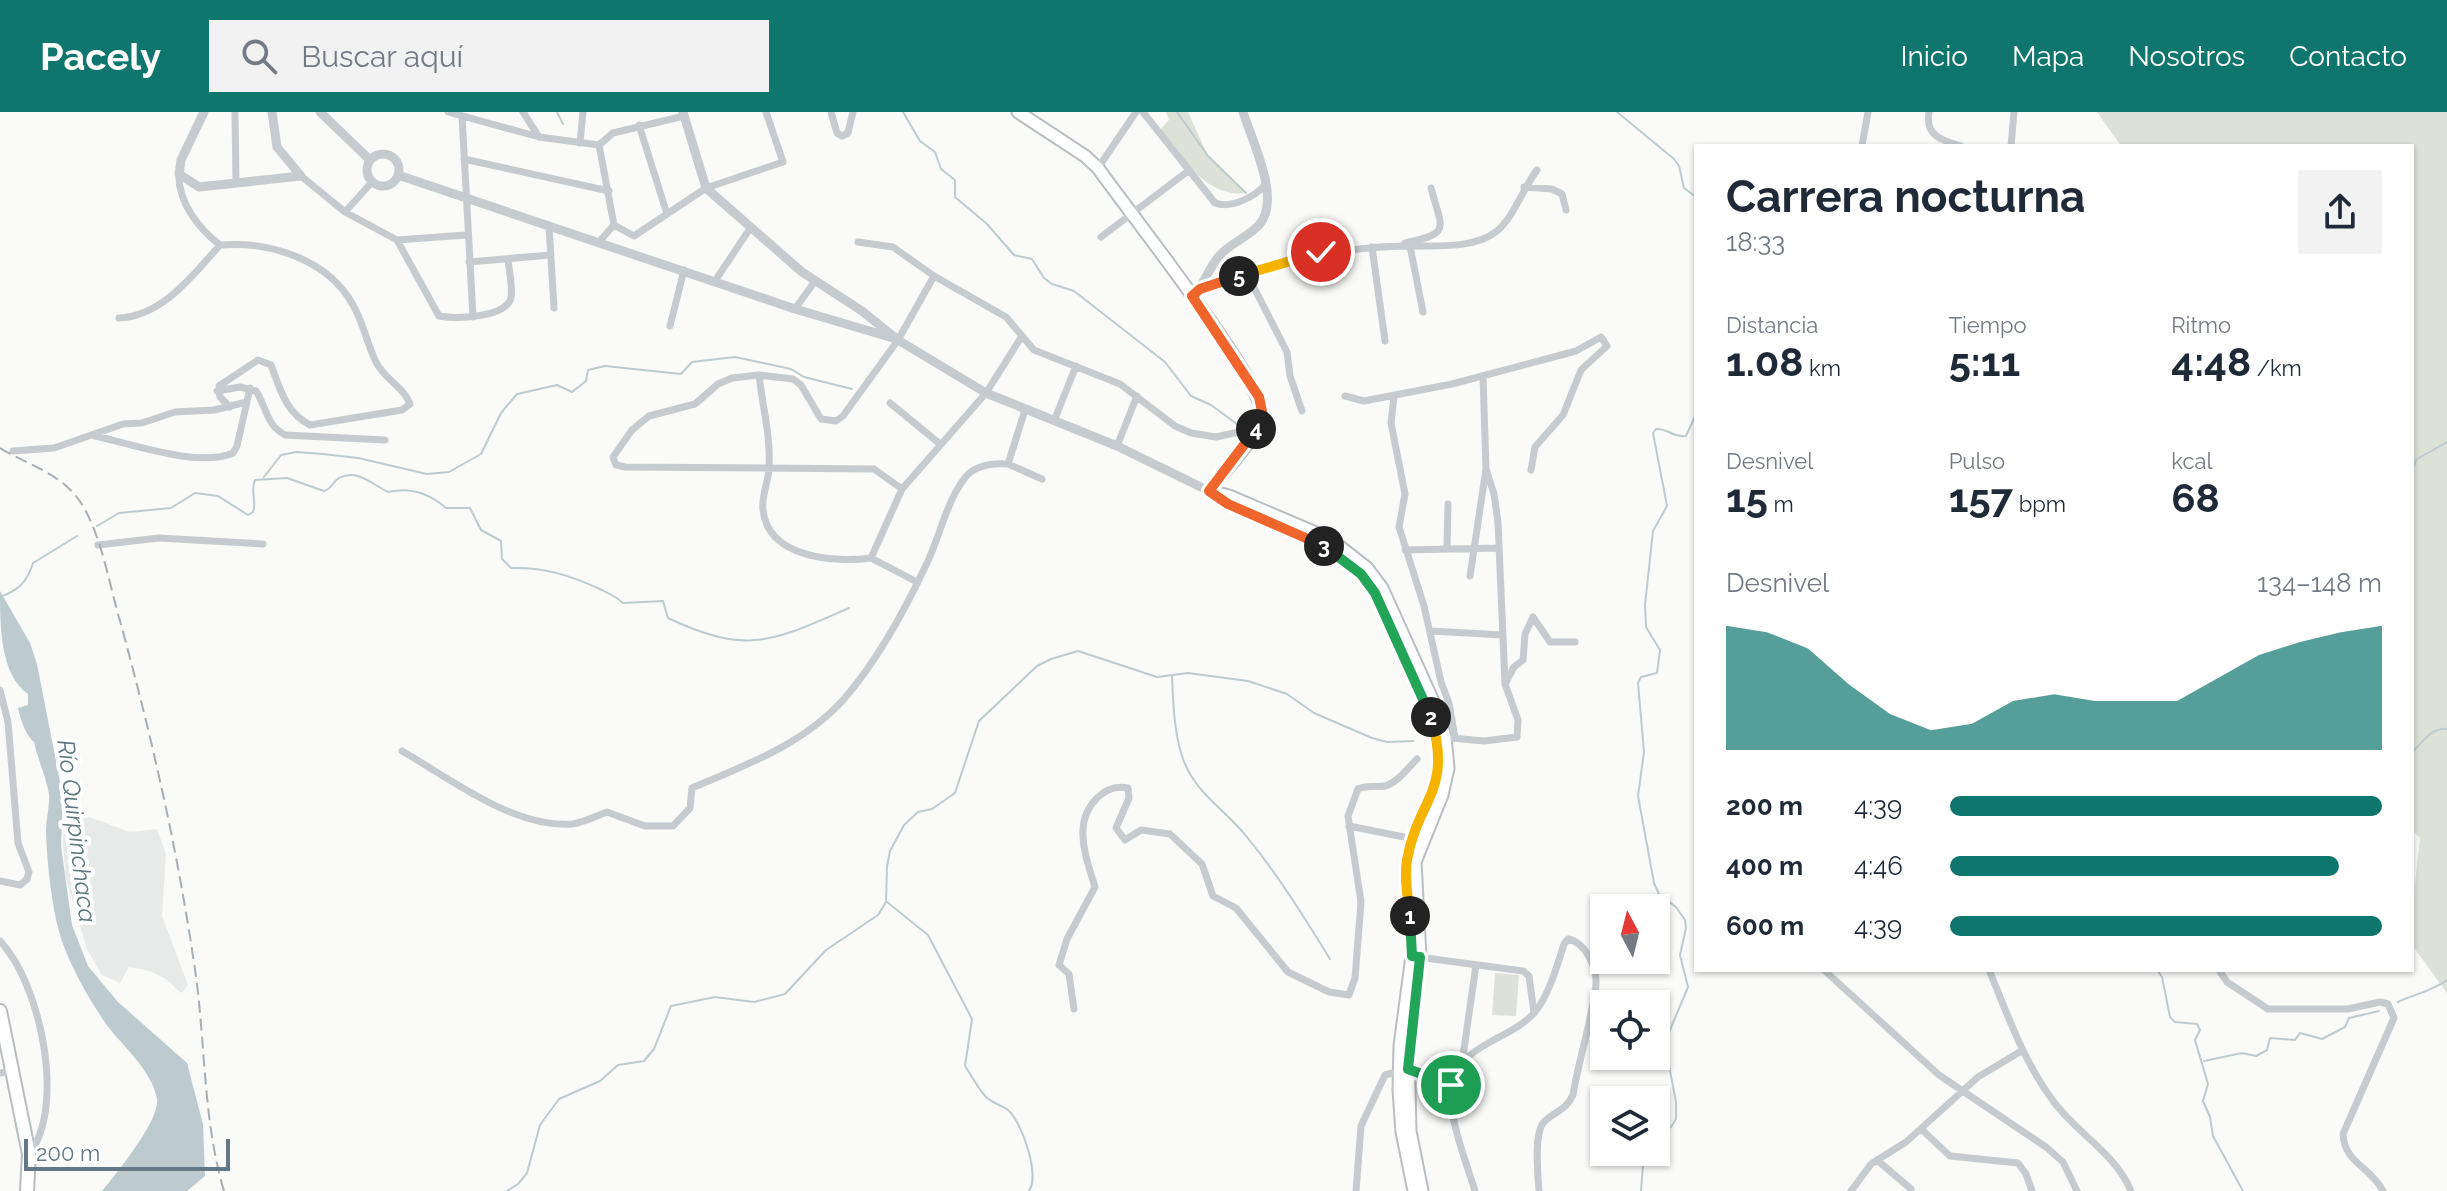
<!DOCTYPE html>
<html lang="es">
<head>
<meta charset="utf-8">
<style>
  :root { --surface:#fff; --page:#f2f2f3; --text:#1f2937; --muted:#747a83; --accent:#0f766e }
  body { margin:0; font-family:Raleway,sans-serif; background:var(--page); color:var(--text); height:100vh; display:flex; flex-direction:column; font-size:30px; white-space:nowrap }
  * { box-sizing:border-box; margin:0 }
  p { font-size:26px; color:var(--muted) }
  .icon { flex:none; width:44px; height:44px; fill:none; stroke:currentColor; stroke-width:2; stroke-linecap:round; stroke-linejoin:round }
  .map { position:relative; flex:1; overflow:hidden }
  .side { position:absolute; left:1694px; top:32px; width:720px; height:828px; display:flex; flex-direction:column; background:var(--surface); border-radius:0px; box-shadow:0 2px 6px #0004 }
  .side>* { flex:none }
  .needle { width:52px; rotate:353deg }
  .buttons { position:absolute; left:1590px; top:782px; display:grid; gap:16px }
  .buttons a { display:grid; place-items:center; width:80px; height:80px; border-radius:0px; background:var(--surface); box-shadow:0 2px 6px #0004; font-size:40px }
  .scale { position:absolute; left:24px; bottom:20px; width:206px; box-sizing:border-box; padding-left:8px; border:4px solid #637884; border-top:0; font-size:22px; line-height:28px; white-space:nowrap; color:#637884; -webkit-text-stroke:6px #fff; paint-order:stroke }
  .pin { position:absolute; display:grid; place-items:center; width:68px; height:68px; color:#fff; margin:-34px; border:4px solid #fff; border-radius:50%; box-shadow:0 2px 8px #0007 }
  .km { position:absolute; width:40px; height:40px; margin:-20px; border-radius:50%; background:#222; color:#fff; font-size:22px; line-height:40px; text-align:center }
  .round { display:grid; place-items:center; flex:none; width:84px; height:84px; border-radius:0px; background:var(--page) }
  .head { display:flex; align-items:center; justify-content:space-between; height:136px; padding:0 32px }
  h1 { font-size:44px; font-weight:700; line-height:60px }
  .figures { display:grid; grid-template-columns:repeat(3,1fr); gap:12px; height:136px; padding:8px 32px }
  .figures div { display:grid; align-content:center }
  .figures b { font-size:40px; font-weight:700 }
  .figures small { font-size:22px; font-weight:400 }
  .figures p { font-size:22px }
  .chart { height:224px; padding:16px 32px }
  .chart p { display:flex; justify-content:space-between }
  .chart svg { width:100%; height:144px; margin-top:8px; fill:var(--accent); opacity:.7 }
  ul { padding:0 32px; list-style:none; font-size:26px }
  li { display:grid; grid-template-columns:128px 96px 1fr; align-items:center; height:60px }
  li i { height:20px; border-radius:10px; background:var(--accent) }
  header { display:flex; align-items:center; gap:48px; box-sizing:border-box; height:112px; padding:0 40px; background:var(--accent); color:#fff }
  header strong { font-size:38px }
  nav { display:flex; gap:44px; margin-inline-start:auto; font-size:28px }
  .search { width:560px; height:72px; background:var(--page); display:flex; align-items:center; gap:20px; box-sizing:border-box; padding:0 28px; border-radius:0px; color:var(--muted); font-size:30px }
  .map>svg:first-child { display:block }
</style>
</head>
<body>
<header>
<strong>Pacely</strong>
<div class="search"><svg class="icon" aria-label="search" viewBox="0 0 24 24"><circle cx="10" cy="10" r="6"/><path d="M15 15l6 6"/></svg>Buscar aquí</div>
<nav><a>Inicio</a><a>Mapa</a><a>Nosotros</a><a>Contacto</a></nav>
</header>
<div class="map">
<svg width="2447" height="1079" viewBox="0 0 2447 1079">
  <rect width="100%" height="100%" fill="#fafaf8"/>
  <path fill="#e8eae9" d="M89 705 130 720 157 717 166 742 162 804 188 873 181 881 166 867 150 859 129 855 120 871 102 863 87 837 66 767 63 734 64 709Z"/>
  <path fill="#dce2d8" d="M1166 0H1188L1208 44 1246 81C1206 86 1183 46 1160 18L1169 8Z
    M2097 0H2447V881L2412 833V800L2420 726 2412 718V34H2121Z
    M1495 861 1519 863 1516 904 1492 903Z"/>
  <path fill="#bdcbce" d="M0 479 30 531 37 552 63 685 61 734 72 813 88 854 118 890 187 951 203 1012 205 1064 187 1079H102C116 1062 160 1008 157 987 152 958 123 935 106 912 89 887 74 861 63 832 52 801 47 752 46 719 46 707 50 694 49 682 46 665 38 648 34 630 26 624 20 606 18 596L28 593V582C0 563 0 513 0 479Z"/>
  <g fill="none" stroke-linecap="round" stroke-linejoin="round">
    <path stroke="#bdcbce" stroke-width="2" d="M557 0 563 12
      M903 0 920 29 935 40 941 57 955 68V85L987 112 1014 143 1032 147 1044 166 1052 172 1074 179 1165 250 1191 284 1211 293 1237 312
      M1177 0 1208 44 1246 81
      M1617 0 1674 47 1679 54 1684 76 1696 85
      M2412 357 2417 347 2447 330
      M264 365 281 343 296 340 323 342 358 346 427 362 449 360 481 342 501 301 517 282 557 273 572 280 586 269 588 258 605 254 681 262 692 250 735 245 791 257 804 265 852 277
      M97 414 119 401 171 396 195 381 218 384 248 403 253 400C257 389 250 379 255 368L287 366 324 379C333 376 332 370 339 366 357 356 373 373 388 380 409 375 429 381 446 396H470L481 418 501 429 502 447 511 456C545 455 572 464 602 478 611 483 615 483 623 491L663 489 668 506C748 544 773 529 849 496
      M0 485C19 478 27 470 33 451L77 424
      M1172 564C1173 589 1174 620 1182 644 1194 681 1224 696 1247 725 1278 763 1304 805 1330 847
      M2412 641C2421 631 2432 615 2447 617
      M887 790 928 823 972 907 965 954C972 964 978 977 986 985 992 991 1001 993 1008 998 1022 1010 1040 1063 1029 1079
      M2157 858 2162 865 2170 905 2175 910 2197 912 2200 918 2195 928 2208 972 2203 989 2210 1005 2213 1024 2243 1079
      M2398 890C2415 882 2432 879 2447 868
      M2204 949 2242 941 2256 944 2267 938 2270 926 2295 928 2300 921 2322 927 2345 915 2349 906 2379 899
      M1656 1025 1671 1015 1676 1007V990L1667 943V925L1688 875 1680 843 1686 816 1685 808 1676 795 1659 782 1654 771 1638 684 1644 640 1638 571 1641 565 1657 561 1660 538 1646 515 1645 493 1653 419 1667 394 1653 321 1656 317C1667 316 1674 326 1686 324L1696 302
      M507 1079 518 1072 527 1061 540 1013 559 987 600 969 618 953 644 949 654 937 671 894 715 885 754 890 785 882 826 838 878 803 886 790 887 754 890 739 904 713 918 700 932 697 955 681 979 609 1037 554 1051 547 1078 539 1157 565 1188 561 1248 569 1287 582 1314 601 1372 626 1387 630 1413 629
      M1641 1079 1644 1040"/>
    <defs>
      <path id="primary" d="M1018 0 1085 44 1098 56C1122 91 1270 277 1262 305 1256 327 1223 360 1209 379
        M1209 379 1229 384 1330 427 1367 456 1382 476 1437 598 1445 625 1448 656 1442 683 1415 750 1420 845 1408 935 1410 1019 1422 1079
        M1216 384 1228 392 1327 435 1361 462 1375 481 1430 601 1437 627 1440 655 1434 680 1407 749 1412 844 1400 934 1399 978 1402 1020 1414 1079"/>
      <path id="trunk" d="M0 899 29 1042 27 1079"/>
    </defs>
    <use href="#primary" stroke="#b8bec2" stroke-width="15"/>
    <use href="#trunk" stroke="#b8bdc0" stroke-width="16"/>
    <path stroke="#c5cbce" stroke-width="7" d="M235 0 236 71
      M448 0 539 25 599 33
      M523 0 539 25
      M831 0 837 21 842 24 848 21 853 0
      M1143 0 1215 91C1231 97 1255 85 1266 72
      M1929 0C1925 24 1941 28 1961 34
      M462 4 473 205
      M639 13 667 102
      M580 31 583 0
      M599 33 614 113 634 124 706 76 783 50 766 0
      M599 33 613 21 684 4
      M1862 34 1868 0
      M2011 34 2014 0
      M464 47 609 79
      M1098 56 1136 0
      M179 62C178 90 198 116 220 133 269 129 328 147 353 193 363 210 367 232 376 250 384 267 404 275 410 292L402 298 310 313C286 301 280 277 271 253L258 248 219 274 220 285 230 295
      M301 64 345 100 397 128 439 204C456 207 505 206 511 186 513 174 509 159 508 147
      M1524 75 1552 77 1562 82 1566 98
      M345 100 372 70
      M549 113 554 196
      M1101 125 1188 59
      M397 128 466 123
      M858 130 893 135 934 164
      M598 131 614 113
      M1405 131C1452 121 1442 118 1431 76
      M1410 134 1423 200
      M1372 135 1385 229
      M469 150 550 143
      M1247 162 1287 240 1290 264 1302 299
      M715 169 751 115
      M1200 177C1270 152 1340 133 1414 134 1440 134 1476 136 1497 119 1513 106 1524 75 1537 58
      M795 197 815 169
      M119 206C163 204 193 163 220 133
      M670 214 684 158
      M1022 224 986 281 902 377 874 357 625 355 616 353 613 345 632 318 649 304 695 292 718 272 732 266 759 263 793 267 801 273 821 307 836 309 843 304 898 228 934 164 1006 205 1034 238 1120 272 1175 314 1191 321 1216 325 1257 316
      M759 263C762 292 771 325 769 355 769 369 761 384 763 398 768 446 835 451 871 446L902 377
      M217 279 240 275 256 279C267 296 266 313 285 323L385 328
      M1345 284 1364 289 1452 272 1576 239 1601 225 1607 234 1581 258 1563 303 1535 335 1531 358
      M1394 285 1391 311 1405 382 1399 415 1424 494 1441 570 1449 591 1455 626
      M890 291 940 332
      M1025 298 1008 352 1042 367
      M1054 309 1076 254
      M95 324C132 332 199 356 233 341L237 334 250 276
      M1117 334 1137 284
      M13 339 54 336 123 312 142 311 175 300 214 298 247 290
      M1486 357 1494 382 1498 410 1505 572
      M98 433 159 426 263 432
      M1447 435 1448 392
      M1405 438 1499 436
      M871 446 917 470
      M1470 464 1486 357 1483 264
      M1430 519 1503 523
      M0 578 8 610 18 731 29 760 27 767 20 773 0 769
      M1451 626 1484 629 1517 625 1518 608 1505 572 1514 555 1523 548 1525 522 1533 505 1550 530H1575
      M402 639C451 667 513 716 572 712 583 711 596 704 607 700L645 714H673L690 696 692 676C746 653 804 632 844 587 878 548 905 498 927 451 940 424 946 391 964 367 974 353 992 351 1008 352
      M1349 714 1414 727
      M0 829C40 871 66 992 30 1041
      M1418 845 1523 859 1529 864 1534 901
      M1824 858 1939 963 2046 1035 2063 1050 2077 1079
      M1989 858C2007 901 2023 948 2051 986 2075 1021 2115 1040 2131 1079
      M2219 858 2227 870 2268 897H2348L2380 890 2388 892 2394 906 2343 1022C2344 1051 2371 1055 2383 1079
      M1074 897 1069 862 1059 853 1067 827 1095 775C1090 758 1082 737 1083 718 1084 694 1104 671 1128 676L1129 686 1116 716 1125 728 1141 718 1170 722 1202 752 1213 784 1236 796 1288 860 1329 880 1349 883 1355 866 1361 790 1348 704 1358 677C1368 672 1376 676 1385 674 1398 670 1408 656 1417 647
      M1462 951 1476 853
      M0 961 6 960
      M1921 1017 1950 1044 2018 1051 2026 1062 2032 1079
      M1877 1048 1911 1077
      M1356 1079 1361 1014 1385 963 1408 957 1451 973
      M1475 1079C1467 1052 1445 998 1452 971 1462 931 1511 928 1535 900 1549 883 1557 854 1564 832L1568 827C1585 830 1597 855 1596 872 1592 909 1579 946 1573 983 1566 998 1557 998 1545 1009 1533 1019 1538 1063 1539 1079
      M1851 1079 1871 1052 1906 1030 1978 965 2023 938"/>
    <path stroke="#c5cbce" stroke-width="9" d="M204 0 181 48 179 62 199 75 301 64
      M272 0 277 35 301 64
      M320 0 370 48
      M683 0 706 76 802 160 862 199 898 228 986 281 1117 334 1209 379
      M367 58a16 16 0 1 1 32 0a16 16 0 1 1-32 0Z
      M398 63 795 197 893 226
      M1192 184C1205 173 1208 156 1220 143 1231 131 1248 125 1259 113 1282 88 1252 29 1243 0"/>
    <use href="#primary" stroke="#fff" stroke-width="11"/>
    <use href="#trunk" stroke="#fff" stroke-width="12"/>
    <path stroke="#a6aeb3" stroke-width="2" stroke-dasharray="12 6" stroke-linecap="butt" d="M0 336C26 352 55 359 76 384 100 414 109 472 120 509 151 622 177 735 194 851 206 927 202 1005 224 1079"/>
  </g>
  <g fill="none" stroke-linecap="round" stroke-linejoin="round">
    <defs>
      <path id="split-1" d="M1410 804 1412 844 1420 845 1408 957 1451 973"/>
      <path id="split-2" d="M1410 804C1408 786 1404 767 1407 748 1418 686 1453 680 1431 605"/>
      <path id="split-3" d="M1324 434 1361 462 1375 481 1431 605"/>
      <path id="split-4" d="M1256 317 1209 379 1228 392 1324 434"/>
      <path id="split-5" d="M1239 164 1200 177 1192 184 1259 285 1263 304 1256 317"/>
      <path id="split-6" d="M1239 164 1321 140"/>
    </defs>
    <use href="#split-1" stroke="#fff" stroke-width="16"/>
    <use href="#split-2" stroke="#fff" stroke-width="16"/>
    <use href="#split-3" stroke="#fff" stroke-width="16"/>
    <use href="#split-4" stroke="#fff" stroke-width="16"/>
    <use href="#split-5" stroke="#fff" stroke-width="16"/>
    <use href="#split-6" stroke="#fff" stroke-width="16"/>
    <use href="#split-1" stroke="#22a559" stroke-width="10"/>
    <use href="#split-2" stroke="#f5b400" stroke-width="10"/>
    <use href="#split-3" stroke="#22a559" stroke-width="10"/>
    <use href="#split-4" stroke="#f0652b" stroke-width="10"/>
    <use href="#split-5" stroke="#f0652b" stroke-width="10"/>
    <use href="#split-6" stroke="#f5b400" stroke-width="10"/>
  </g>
  <g text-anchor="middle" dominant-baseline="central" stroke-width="8" stroke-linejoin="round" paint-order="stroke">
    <g font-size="24" font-style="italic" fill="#5e787e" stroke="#fff">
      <text transform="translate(77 719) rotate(83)">Río Quirpinchaca</text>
    </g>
  </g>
</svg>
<div class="buttons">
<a><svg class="needle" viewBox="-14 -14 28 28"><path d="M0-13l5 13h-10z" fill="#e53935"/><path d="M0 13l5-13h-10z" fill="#747a83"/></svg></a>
<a><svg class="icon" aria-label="locate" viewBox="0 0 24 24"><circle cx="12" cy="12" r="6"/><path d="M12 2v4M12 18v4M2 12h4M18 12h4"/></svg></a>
<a><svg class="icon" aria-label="layers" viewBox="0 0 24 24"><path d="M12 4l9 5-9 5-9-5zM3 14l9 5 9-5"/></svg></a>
</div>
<div class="scale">200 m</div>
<div class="pin" style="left:1451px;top:973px;background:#1e9e55"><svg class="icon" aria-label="arrive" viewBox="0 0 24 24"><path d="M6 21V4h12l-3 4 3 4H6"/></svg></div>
<div class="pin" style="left:1321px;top:140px;background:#d93025"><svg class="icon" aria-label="check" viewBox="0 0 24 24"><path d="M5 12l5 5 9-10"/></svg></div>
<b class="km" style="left:1410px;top:804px">1</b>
<b class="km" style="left:1431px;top:605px">2</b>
<b class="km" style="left:1324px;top:434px">3</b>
<b class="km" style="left:1256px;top:317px">4</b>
<b class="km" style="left:1239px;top:164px">5</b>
<section class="side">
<div class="head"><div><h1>Carrera nocturna</h1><p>18:33</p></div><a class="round"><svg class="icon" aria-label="share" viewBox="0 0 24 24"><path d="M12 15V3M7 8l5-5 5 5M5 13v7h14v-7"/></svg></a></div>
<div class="figures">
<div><p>Distancia</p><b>1.08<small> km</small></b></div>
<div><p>Tiempo</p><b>5:11</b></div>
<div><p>Ritmo</p><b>4:48<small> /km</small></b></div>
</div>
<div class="figures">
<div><p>Desnivel</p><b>15<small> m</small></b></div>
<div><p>Pulso</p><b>157<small> bpm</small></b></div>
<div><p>kcal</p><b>68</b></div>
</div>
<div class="chart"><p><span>Desnivel</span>134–148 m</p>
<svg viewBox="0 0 160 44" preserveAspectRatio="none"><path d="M0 44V6L10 8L20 13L30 24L40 33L50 38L60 36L70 29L80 27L90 29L100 29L110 29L120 22L130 15L140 11L150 8L160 6V44z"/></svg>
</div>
<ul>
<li><b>200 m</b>4:39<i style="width:100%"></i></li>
<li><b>400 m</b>4:46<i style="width:90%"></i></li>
<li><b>600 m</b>4:39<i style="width:100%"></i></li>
</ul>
</section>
</div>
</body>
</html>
